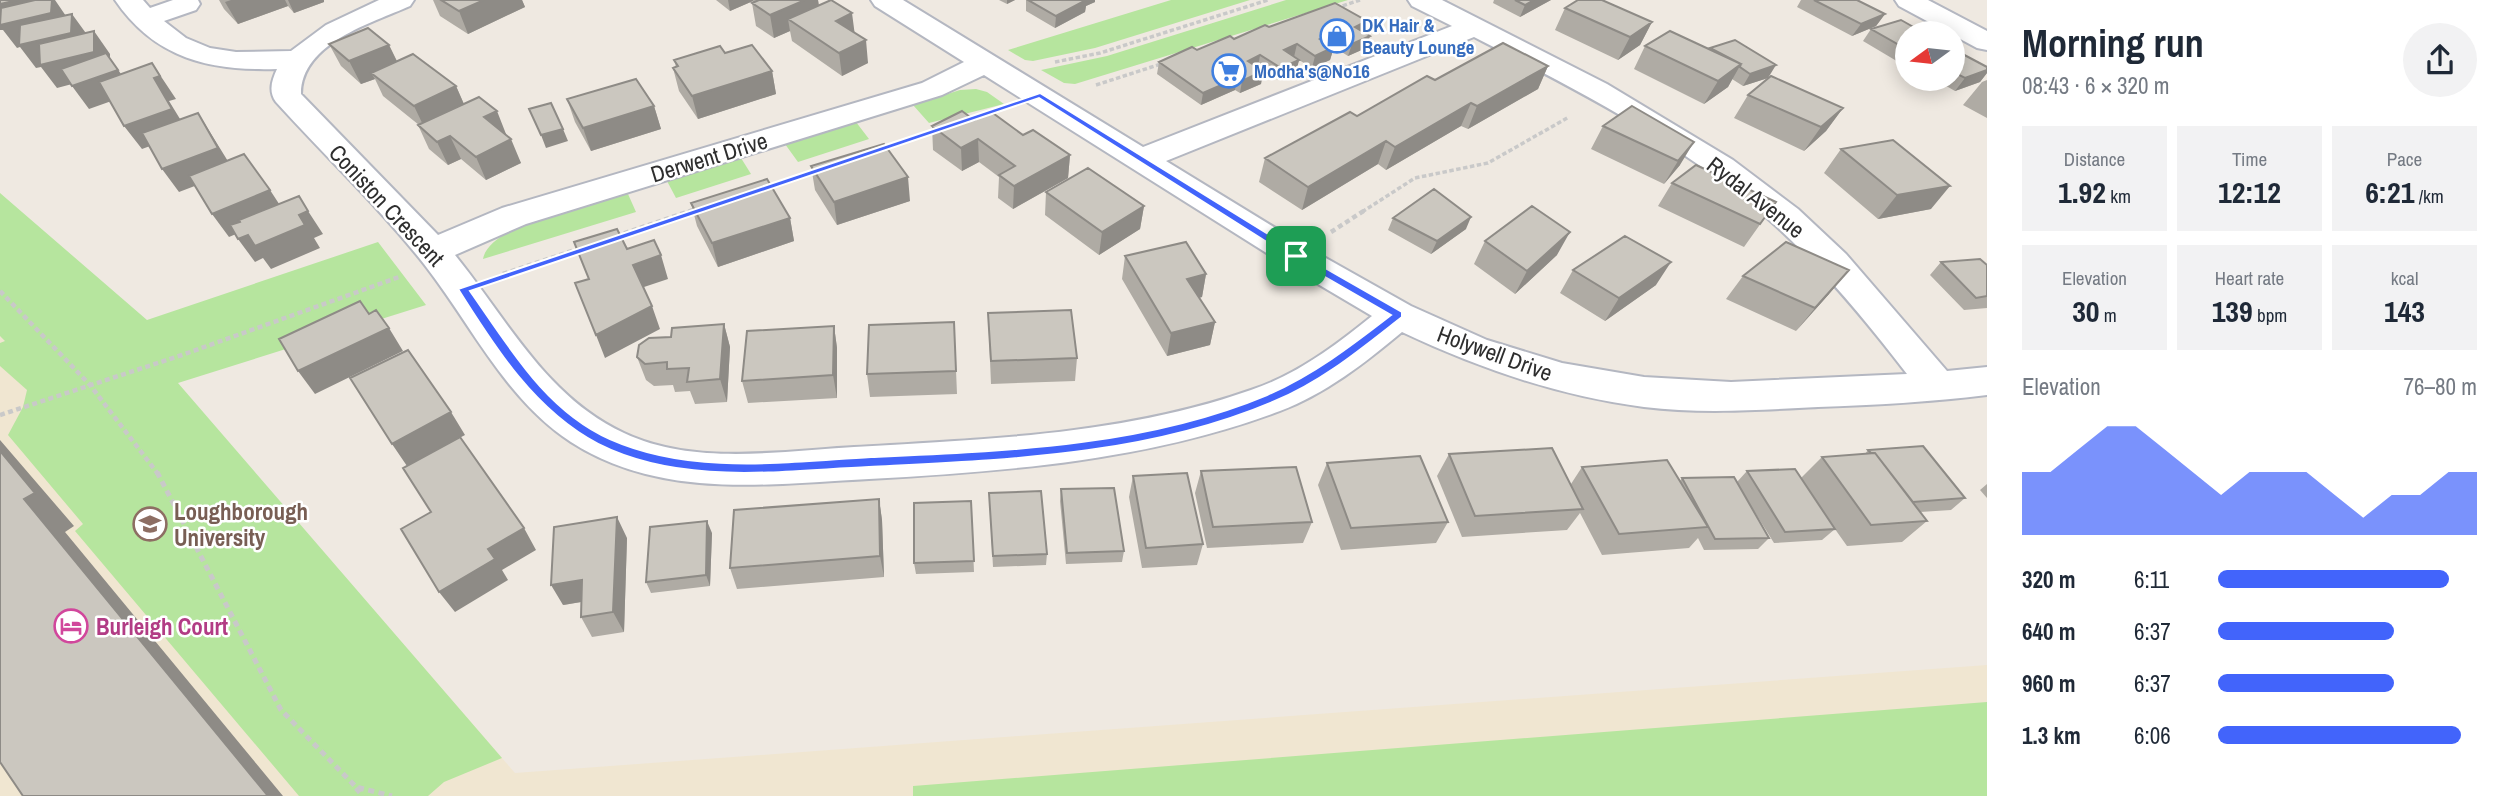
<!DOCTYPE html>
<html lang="en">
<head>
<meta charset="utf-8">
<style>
  :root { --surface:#fff; --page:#f2f2f3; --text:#1f2937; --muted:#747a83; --accent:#4264fb }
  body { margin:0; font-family:"Archivo Narrow",sans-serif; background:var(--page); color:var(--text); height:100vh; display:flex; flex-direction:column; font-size:26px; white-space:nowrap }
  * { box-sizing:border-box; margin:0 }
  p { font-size:23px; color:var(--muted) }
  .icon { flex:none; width:38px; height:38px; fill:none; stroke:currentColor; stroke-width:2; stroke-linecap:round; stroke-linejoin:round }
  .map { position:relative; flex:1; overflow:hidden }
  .side { display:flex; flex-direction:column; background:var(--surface); width:525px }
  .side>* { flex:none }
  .needle { width:46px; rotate:255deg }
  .controls { position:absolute; left:1895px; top:21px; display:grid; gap:14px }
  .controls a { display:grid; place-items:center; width:70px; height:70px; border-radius:50%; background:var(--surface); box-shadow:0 4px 18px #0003; font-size:35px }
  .pin { position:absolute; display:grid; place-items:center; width:60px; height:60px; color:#fff; margin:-30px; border-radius:14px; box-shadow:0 4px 10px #0006 }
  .round { display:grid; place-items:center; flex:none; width:74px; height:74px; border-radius:37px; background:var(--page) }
  .head { display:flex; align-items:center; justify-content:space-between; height:119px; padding:0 35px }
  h1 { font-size:38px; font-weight:700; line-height:52px }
  .metrics { display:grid; grid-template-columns:repeat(3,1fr); gap:10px; height:119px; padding:7px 35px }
  .metrics div { display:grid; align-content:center; border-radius:0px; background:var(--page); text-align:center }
  .metrics b { font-size:30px; font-weight:700 }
  .metrics small { font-size:19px; font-weight:400 }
  .metrics p { font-size:19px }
  .chart { height:196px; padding:14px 35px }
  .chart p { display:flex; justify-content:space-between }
  .chart svg { width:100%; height:126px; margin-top:7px; fill:var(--accent); opacity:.7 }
  ul { padding:0 35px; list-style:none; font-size:23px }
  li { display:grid; grid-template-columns:112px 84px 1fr; align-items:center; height:52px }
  li i { height:18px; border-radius:9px; background:var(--accent) }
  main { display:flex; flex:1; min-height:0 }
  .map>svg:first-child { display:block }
</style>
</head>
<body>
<main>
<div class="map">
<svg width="1987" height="796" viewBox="0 0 1987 796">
  <rect width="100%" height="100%" fill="#efe9e1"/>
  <path fill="#f0e6d1" d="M0 193 177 383 515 773 1987 665V796H0Z"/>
  <path fill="#b6e59e" d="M1171 0H1250L1095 48 1033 61 1025 60 1008 50Z
    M1286 0H1348L1075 84 1064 83 1041 70 1107 56Z
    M976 89 987 92 1004 104 929 123 913 105 960 90Z
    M856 122 869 139 798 162 785 144Z
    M741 158 751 174 676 198 667 181Z
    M0 193 147 320 378 242 426 305 178 383 502 758 444 782 428 796H299L75 531 83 524 8 435 23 407 27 390 0 366V343L5 341 0 336Z
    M628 194 636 212 483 259C489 223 596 203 628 194Z
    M1987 702V796H913V786Z"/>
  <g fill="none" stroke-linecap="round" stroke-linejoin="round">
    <defs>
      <path id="minor" d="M115 0H143L150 8 173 0H198L200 4 196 10 164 21 186 38 210 48 236 52 291 51 326 25 379 0H414L410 6C372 23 301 43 301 94L438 235 502 208 922 83 964 62 875 6 871 0H903L1143 147 1452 26 1412 6 1408 0H1442L1607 84 1733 160 1798 209 1846 254 1947 371 1987 367V395C1931 402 1875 405 1818 407 1760 410 1701 414 1644 407 1559 396 1478 368 1402 332 1365 363 1325 394 1280 411 1147 461 1008 471 869 479 768 484 661 500 571 442 505 399 471 324 424 264 379 207 325 156 276 102 268 91 272 80 277 69 210 71 155 59 115 0ZM1474 37C1579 91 1688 146 1776 226 1825 271 1867 322 1907 374L1731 382 1644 377 1562 363 1487 340 1411 306 1308 248 1166 161ZM984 75 1284 264 1372 316C1335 346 1296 375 1251 390 1123 435 988 439 854 447 779 451 694 466 624 433 546 397 507 319 455 255L526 224 942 95Z
        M1895 0H1928L1987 31V50L1977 48 1899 6Z"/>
    </defs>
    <use href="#minor" stroke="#b4b7c1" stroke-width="4"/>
    <path stroke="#c9c9c9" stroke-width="3.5" stroke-dasharray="4.5 2.5" stroke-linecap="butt" d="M1336 8 1360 0
      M1055 62 1100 53 1268 0
      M1096 85 1161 64
      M968 119 989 112
      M881 148 936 130
      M765 187 817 170
      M688 212 697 209
      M1362 212 1415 178 1488 163 1569 117"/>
    <path stroke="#c9c9c9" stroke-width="4.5" stroke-dasharray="5 3.5" stroke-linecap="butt" d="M1331 232 1365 210
      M616 236 693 210
      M503 274 581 248
      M0 291 90 385 158 474
      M0 415 182 355 399 277"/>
    <path stroke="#c9c9c9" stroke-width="5" stroke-dasharray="6 4.5" stroke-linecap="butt" d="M157 472 281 710 356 787 392 796
      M356 788 363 796"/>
    <use href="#minor" fill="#fff" fill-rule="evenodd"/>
  </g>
  <path fill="#afaba4" d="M219 0H324V2L294 13 288 6 238 24 224 9Z
    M433 0H522L525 7 468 34 440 16Z
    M716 0H818L819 5 854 33 868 63 842 76 792 41 790 31 774 38 756 26 752 3 753 1 730 11Z
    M999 0H1015L1007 4Z
    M1026 0H1095V2L1086 6 1085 12 1055 28 1026 11Z
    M1494 0H1551L1520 17 1493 3Z
    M1801 0H1857L1885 14 1876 26 1852 36 1797 7Z
    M1565 8 1652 22 1640 45 1618 60 1555 30Z
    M1367 21 1364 32 1366 48 1348 56 1334 47 1330 60 1312 68 1299 60 1296 72 1278 80 1258 68 1263 71 1261 84 1240 93 1235 90 1201 105 1157 74 1159 62 1269 27Z
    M1871 29 1908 33V61L1900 63 1863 41Z
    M1670 31 1768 78 1743 86 1732 79 1728 87 1704 104 1634 69 1645 46Z
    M329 44 389 45 397 61 456 86 464 104 506 134H505L521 163 486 180 461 159 448 165 429 149 418 125H419L383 96 375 79 361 84 341 66Z
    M1953 51 1987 67V73L1980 82 1955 91 1934 79H1953Z
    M674 60 772 71 776 94 698 119 679 91 673 68 676 67Z
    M1548 66 1538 89 1468 129 1461 126 1386 170 1378 164 1302 210 1259 182 1265 158 1435 80Z
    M1987 80V118L1963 105 1982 82Z
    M1748 95 1843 108 1826 131 1804 151 1734 118Z
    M567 99 654 106 661 129 591 151 575 122Z
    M1632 106 1680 165 1664 184 1591 149 1603 126Z
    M974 120 1023 135 1070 155 1068 178 1013 209 998 198 999 177 979 162 962 171 933 150 932 126Z
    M1841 149 1931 209 1878 219 1824 173Z
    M811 166 910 201 837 225 815 190Z
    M1672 183 1776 202 1744 247 1658 206Z
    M1046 192 1144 206 1140 229 1099 255 1045 215Z
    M691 203 790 218 794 241 718 267 697 226Z
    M1393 218 1466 229 1431 254 1388 230Z
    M1485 241 1557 255 1515 294 1474 264Z
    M1125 256 1206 274 1202 297 1199 298 1215 322 1210 345 1167 356 1122 279Z
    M1941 262 1987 265V308L1964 310 1930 275Z
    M1573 270 1656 285 1605 321 1560 293Z
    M1743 276 1829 294 1796 331 1726 299Z
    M988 313 1077 358 1075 381 991 384Z
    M954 322 957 394 870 397 867 374Z
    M724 324 730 347 727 402 695 404 690 391 675 392 673 385 654 386 646 380 637 357 671 337Z
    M834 326 837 348V398L748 403 742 381Z
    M1868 450 1965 498 1951 510 1920 512 1927 521 1902 542 1847 546 1825 515 1835 529 1822 540 1774 543 1746 498 1769 538 1758 549 1704 550 1698 538 1689 548 1602 555 1580 513 1567 530 1462 537 1437 476 1449 454 1571 484 1582 467 1680 481 1682 478 1737 482 1747 471 1801 478 1822 457 1865 454Z
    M1327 463 1448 522 1436 543 1341 550 1318 485Z
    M1201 471 1312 522 1303 543 1207 548 1195 493Z
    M1133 476 1203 544 1197 565 1142 568 1129 497Z
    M1987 484V498L1980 490Z
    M1061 489 1124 551 1122 562 1066 564 1060 501Z
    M989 493 1047 554 1046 565 993 567Z
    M879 499 882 520 884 577 737 589 730 568Z
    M971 501 974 572 916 574 914 563Z
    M712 533 710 586 651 593 646 582Z
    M627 538 624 632 592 637 581 617V602L563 605Z"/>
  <path fill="#8e8b86" d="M0 0H55L68 19 72 14 88 36 94 31 110 54V58L134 93 89 109 72 86 91 79 57 88 41 67 36 68 20 47 17 48 3 30H0Z
    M231 0H285L288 6 238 24 225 2Z
    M288 0H324V2L294 13Z
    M484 0H522L525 7 468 34 459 11Z
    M728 0H753V1L730 11Z
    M805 0H818L820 17 788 19 790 31 774 38 770 15Z
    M1007 0H1015L1007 4Z
    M1081 0H1095V2L1086 6 1085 12 1055 28 1056 16Z
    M1534 0H1551L1520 17 1525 5Z
    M852 13 855 36 836 21Z
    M1885 14 1876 26 1852 36 1861 24Z
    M1367 21 1364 33 1355 27Z
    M1652 22 1640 45 1618 60 1630 37Z
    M1333 33 1330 45 1320 39Z
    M1370 36 1366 48 1348 56 1352 44Z
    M866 40 868 63 842 76 839 53Z
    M1297 44 1294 57 1284 50Z
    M389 45 400 68 371 73 375 79 361 84 349 61Z
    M1334 47 1330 60 1312 68 1315 56Z
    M1908 53V61L1900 63Z
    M1260 55 1258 68 1248 61Z
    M1299 60 1296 72 1278 80 1281 68Z
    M152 63 176 99 169 101 188 132 142 149 124 126 154 78Z
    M1741 64 1728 87 1704 104 1718 81Z
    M1776 65 1768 78 1743 86 1750 74Z
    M1548 66 1538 89 1468 129 1477 106Z
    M1987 70V73L1980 82 1955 91 1965 78Z
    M772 71 776 94 698 119 692 96Z
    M1263 71 1261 84 1240 93 1242 81Z
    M1237 78 1235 90 1201 105 1203 93Z
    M456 86 466 109 425 129 414 106Z
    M1471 103 1461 126 1386 170 1395 147Z
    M654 106 661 129 591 151 583 128Z
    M1843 108 1826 131 1804 151 1821 127Z
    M497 111 506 134 494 140 484 117Z
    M198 113 213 137 234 171 179 192 162 169Z
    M563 129 568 141 546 148 541 135Z
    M450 136 461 159 448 165 437 142Z
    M511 139 521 163 486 180 476 157Z
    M978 139 979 162 962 171 961 148Z
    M1386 141 1378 164 1302 210 1308 187Z
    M1694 142 1680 165 1664 184 1678 161Z
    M1070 155 1068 178 1013 209 1014 186Z
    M908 177 910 201 837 225 834 202Z
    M1950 186 1931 209 1878 219 1897 195Z
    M270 190 285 213 229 237 212 214Z
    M1144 206 1140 229 1099 255 1102 232Z
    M308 211 323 234 314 238 320 248 271 269 263 258 255 262 238 239Z
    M1471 217 1466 229 1431 254 1437 241Z
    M790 218 794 241 718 267 712 243Z
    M1570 232 1557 255 1515 294 1527 271Z
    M661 255 668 279 641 288 633 265Z
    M1671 262 1656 285 1605 321 1619 298Z
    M1849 270 1829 294 1796 331 1815 308Z
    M1206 274 1202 297 1182 302 1187 279Z
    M652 306 660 329 605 358 596 335Z
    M1215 322 1210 345 1167 356 1171 333Z
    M724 324 730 347 727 402 720 379Z
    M834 326 837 348V398L833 375Z
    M389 328 403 351 315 394 298 371Z
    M451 412 465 435 407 466 392 444Z
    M0 440 74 526 65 532 283 796H268L24 499 0 451Z
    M879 499 882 520 884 577 880 556Z
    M617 517 627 538 624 632 613 612Z
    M707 521 712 533 710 586 706 575Z
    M524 528 536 550 502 570 508 580 455 612 439 592 488 549Z
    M582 580 593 600 563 605 551 585Z"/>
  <path fill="#cbc7bf" stroke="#8e8b86" stroke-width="2" d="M0 0H18L0 4Z
    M35 0H52L51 13 0 25 1 8Z
    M441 0H484L459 11Z
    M759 0H805L770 15 752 3Z
    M831 0 852 13 836 21 866 40 839 53 788 19Z
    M1028 0H1086L1056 16Z
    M1515 0H1534L1525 5Z
    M1578 0H1602L1652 22 1630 37 1565 8Z
    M1814 0H1857L1885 14 1861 24Z
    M1335 3 1367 21 1355 27 1370 36 1352 44 1333 33 1320 39 1334 47 1315 56 1297 44 1284 50 1299 60 1281 68 1260 55 1248 61 1263 71 1242 81 1237 78 1203 93 1159 62 1192 47 1197 50 1230 36 1234 39 1265 25 1269 27Z
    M72 14 71 33 19 45 20 25Z
    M1901 20 1924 33H1908V50L1871 29Z
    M368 28 389 45 349 61 329 44Z
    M94 31V52L40 65 39 44Z
    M1670 31 1741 64 1718 81 1645 46Z
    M1735 40 1776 65 1750 74 1740 67 1741 64 1710 48Z
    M1503 43 1548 66 1477 106 1471 103 1395 147 1386 141 1308 187 1265 158 1350 112 1357 116 1427 76 1435 80Z
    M752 45 772 71 692 96 673 68 678 66 674 60 720 46 725 53Z
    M1955 50 1987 67V70L1965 78 1953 72V51Z
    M106 53 118 70 72 86 61 69Z
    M413 54 456 86 414 106 371 73Z
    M152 63 160 76 154 78 172 109 124 126 99 82Z
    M1771 76 1843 108 1821 127 1748 95Z
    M636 79 654 106 583 128 567 99Z
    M479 97 497 111 484 117 511 139 476 157 450 136 437 142 418 125Z
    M551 103 563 129 541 135 529 109Z
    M1632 106 1694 142 1678 161 1603 126Z
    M962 111 974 120 990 111 1023 135 1033 130 1070 155 1014 186 999 175 1015 166 978 139 961 148 932 126Z
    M198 113 218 148 162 169 142 133Z
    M1893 140 1950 186 1897 195 1841 149Z
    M884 144 908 177 834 202 811 166Z
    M244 154 270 190 212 214 189 176Z
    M1696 165 1776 202 1760 224 1672 183Z
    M1088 168 1144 206 1102 232 1046 192Z
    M767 179 790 218 712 243 691 203Z
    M1434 189 1471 217 1437 241 1393 218Z
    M299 196 308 211 299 215 305 225 255 246 248 235 238 239 230 225 240 222 239 220Z
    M1532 206 1570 232 1527 271 1485 241Z
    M617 229 627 249 654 240 661 255 633 265 652 306 596 335 575 283 589 279 574 242Z
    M1625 236 1671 262 1619 298 1573 270Z
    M1186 242 1206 274 1187 279 1215 322 1171 333 1125 256Z
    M1786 242 1849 270 1815 308 1743 276Z
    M1980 259 1987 265V296L1976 298 1941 262Z
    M360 301 369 314 376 310 389 328 298 371 279 339Z
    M1071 310 1077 358 991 361 988 313Z
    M954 322 956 371 867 374 869 325Z
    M724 324 720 379 687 382 689 368 667 369V362L645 364 637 357 639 345 649 338 671 337 672 328Z
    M834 326 833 375 742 381 747 331Z
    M408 350 451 412 392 444 350 378Z
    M460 437 524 528 488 549 495 559 439 592 401 529 431 512 403 468Z
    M1923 446 1965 498 1913 502 1875 453H1871L1868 450Z
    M1552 448 1583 509 1475 516 1449 454Z
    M0 451 35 493 24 499 268 796H23L0 762Z
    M1875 453 1927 521 1871 525 1822 457Z
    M1420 456 1448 522 1351 528 1327 463Z
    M1667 460 1708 527 1619 534 1582 467Z
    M1296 467 1312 522 1213 527 1201 471Z
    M1795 469 1835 529 1785 532 1747 471Z
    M1187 473 1203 544 1146 548 1133 476Z
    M1734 477 1769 538 1715 539 1682 478Z
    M1114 488 1124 551 1067 553 1061 489Z
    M1041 491 1047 554 993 556 989 493Z
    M879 499 880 556 730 568 734 510Z
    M971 501 974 561 914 563V503Z
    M617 517 613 612 581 617 582 580 551 585 554 527Z
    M707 521 706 575 646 582 650 527Z"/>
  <path fill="#4264fb" stroke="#fff" stroke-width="2" fill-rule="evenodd" d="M1040 93 1299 253 1402 312V317C1361 349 1323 381 1275 401 1147 456 1005 460 869 467 780 471 681 486 598 444 535 411 495 348 458 289ZM1039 98 1292 258 1391 315C1351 346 1313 375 1267 395 1143 447 1003 451 871 457 784 462 691 475 610 439 545 410 509 346 470 291Z"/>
  <defs>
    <symbol id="shop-ring" viewBox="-11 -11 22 22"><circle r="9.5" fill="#fff" stroke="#3f7fe0" stroke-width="1.5"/><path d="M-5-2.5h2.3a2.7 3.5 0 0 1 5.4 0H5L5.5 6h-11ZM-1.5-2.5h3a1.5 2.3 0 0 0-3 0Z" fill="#3f7fe0"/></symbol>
    <symbol id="supermarket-ring" viewBox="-11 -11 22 22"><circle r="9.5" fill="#fff" stroke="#3f7fe0" stroke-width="1.5"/><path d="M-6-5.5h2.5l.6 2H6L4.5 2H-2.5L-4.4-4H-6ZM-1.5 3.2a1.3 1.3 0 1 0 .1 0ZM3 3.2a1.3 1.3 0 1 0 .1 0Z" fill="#3f7fe0"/></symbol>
    <symbol id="university-ring" viewBox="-11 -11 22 22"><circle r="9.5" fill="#fff" stroke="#8d6e63" stroke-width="1.5"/><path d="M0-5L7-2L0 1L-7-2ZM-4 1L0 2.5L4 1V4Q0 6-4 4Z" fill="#8d6e63"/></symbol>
    <symbol id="hotel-ring" viewBox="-11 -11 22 22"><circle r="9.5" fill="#fff" stroke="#d1479c" stroke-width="1.5"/><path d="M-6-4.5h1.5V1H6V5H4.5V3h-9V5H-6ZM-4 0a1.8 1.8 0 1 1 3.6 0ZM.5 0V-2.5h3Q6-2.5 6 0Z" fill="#d1479c"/></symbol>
  </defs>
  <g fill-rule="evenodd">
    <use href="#shop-ring" x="1318" y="17" width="38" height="38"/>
    <use href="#supermarket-ring" x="1210" y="52" width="38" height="38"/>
    <use href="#university-ring" x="131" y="505" width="38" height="38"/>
    <use href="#hotel-ring" x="52" y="607" width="38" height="38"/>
  </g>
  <g text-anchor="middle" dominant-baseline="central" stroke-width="5" stroke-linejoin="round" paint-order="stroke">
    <g font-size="19" font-weight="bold" fill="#366cbe" stroke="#fff" text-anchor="start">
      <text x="1362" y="25">DK Hair &amp;<tspan x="1362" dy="22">Beauty Lounge</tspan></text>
      <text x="1254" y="71">Modha's@No16</text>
    </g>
    <g font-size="23" fill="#2e2e2e" stroke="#fff">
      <text transform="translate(709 157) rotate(-17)">Derwent Drive</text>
      <text transform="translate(1756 197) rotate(38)">Rydal Avenue</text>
      <text transform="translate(387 205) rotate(47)">Coniston Crescent</text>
      <text transform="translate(1495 353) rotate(20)">Holywell Drive</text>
    </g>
    <g font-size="23" font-weight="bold" fill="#785e54" stroke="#fff" text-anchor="start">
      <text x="174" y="511">Loughborough<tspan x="174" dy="26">University</tspan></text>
    </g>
    <g font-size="23" font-weight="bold" fill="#b23c85" stroke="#fff" text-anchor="start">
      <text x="96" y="626">Burleigh Court</text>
    </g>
  </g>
</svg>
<div class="controls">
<a><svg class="needle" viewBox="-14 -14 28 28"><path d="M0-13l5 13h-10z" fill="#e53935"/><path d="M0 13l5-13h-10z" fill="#747a83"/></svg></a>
</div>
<div class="pin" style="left:1296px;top:256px;background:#1e9e55"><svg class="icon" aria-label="arrive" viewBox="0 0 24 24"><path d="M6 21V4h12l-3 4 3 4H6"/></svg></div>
</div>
<section class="side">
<div class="head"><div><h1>Morning run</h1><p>08:43 · 6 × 320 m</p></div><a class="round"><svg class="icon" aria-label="share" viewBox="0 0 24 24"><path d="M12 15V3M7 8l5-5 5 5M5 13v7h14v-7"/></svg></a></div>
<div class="metrics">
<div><p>Distance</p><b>1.92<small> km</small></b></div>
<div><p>Time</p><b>12:12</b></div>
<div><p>Pace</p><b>6:21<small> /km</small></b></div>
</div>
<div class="metrics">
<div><p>Elevation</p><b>30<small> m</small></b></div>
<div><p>Heart rate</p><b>139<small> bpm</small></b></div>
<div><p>kcal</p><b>143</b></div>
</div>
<div class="chart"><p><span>Elevation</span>76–80 m</p>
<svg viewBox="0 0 160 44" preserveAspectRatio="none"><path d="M0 44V22L10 22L20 14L30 6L40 6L50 14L60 22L70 30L80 22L90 22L100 22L110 30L120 38L130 30L140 30L150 22L160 22V44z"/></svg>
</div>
<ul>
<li><b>320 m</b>6:11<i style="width:89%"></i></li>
<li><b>640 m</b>6:37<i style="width:68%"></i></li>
<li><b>960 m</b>6:37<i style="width:68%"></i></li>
<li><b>1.3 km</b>6:06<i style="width:94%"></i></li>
</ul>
</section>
</main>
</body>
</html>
